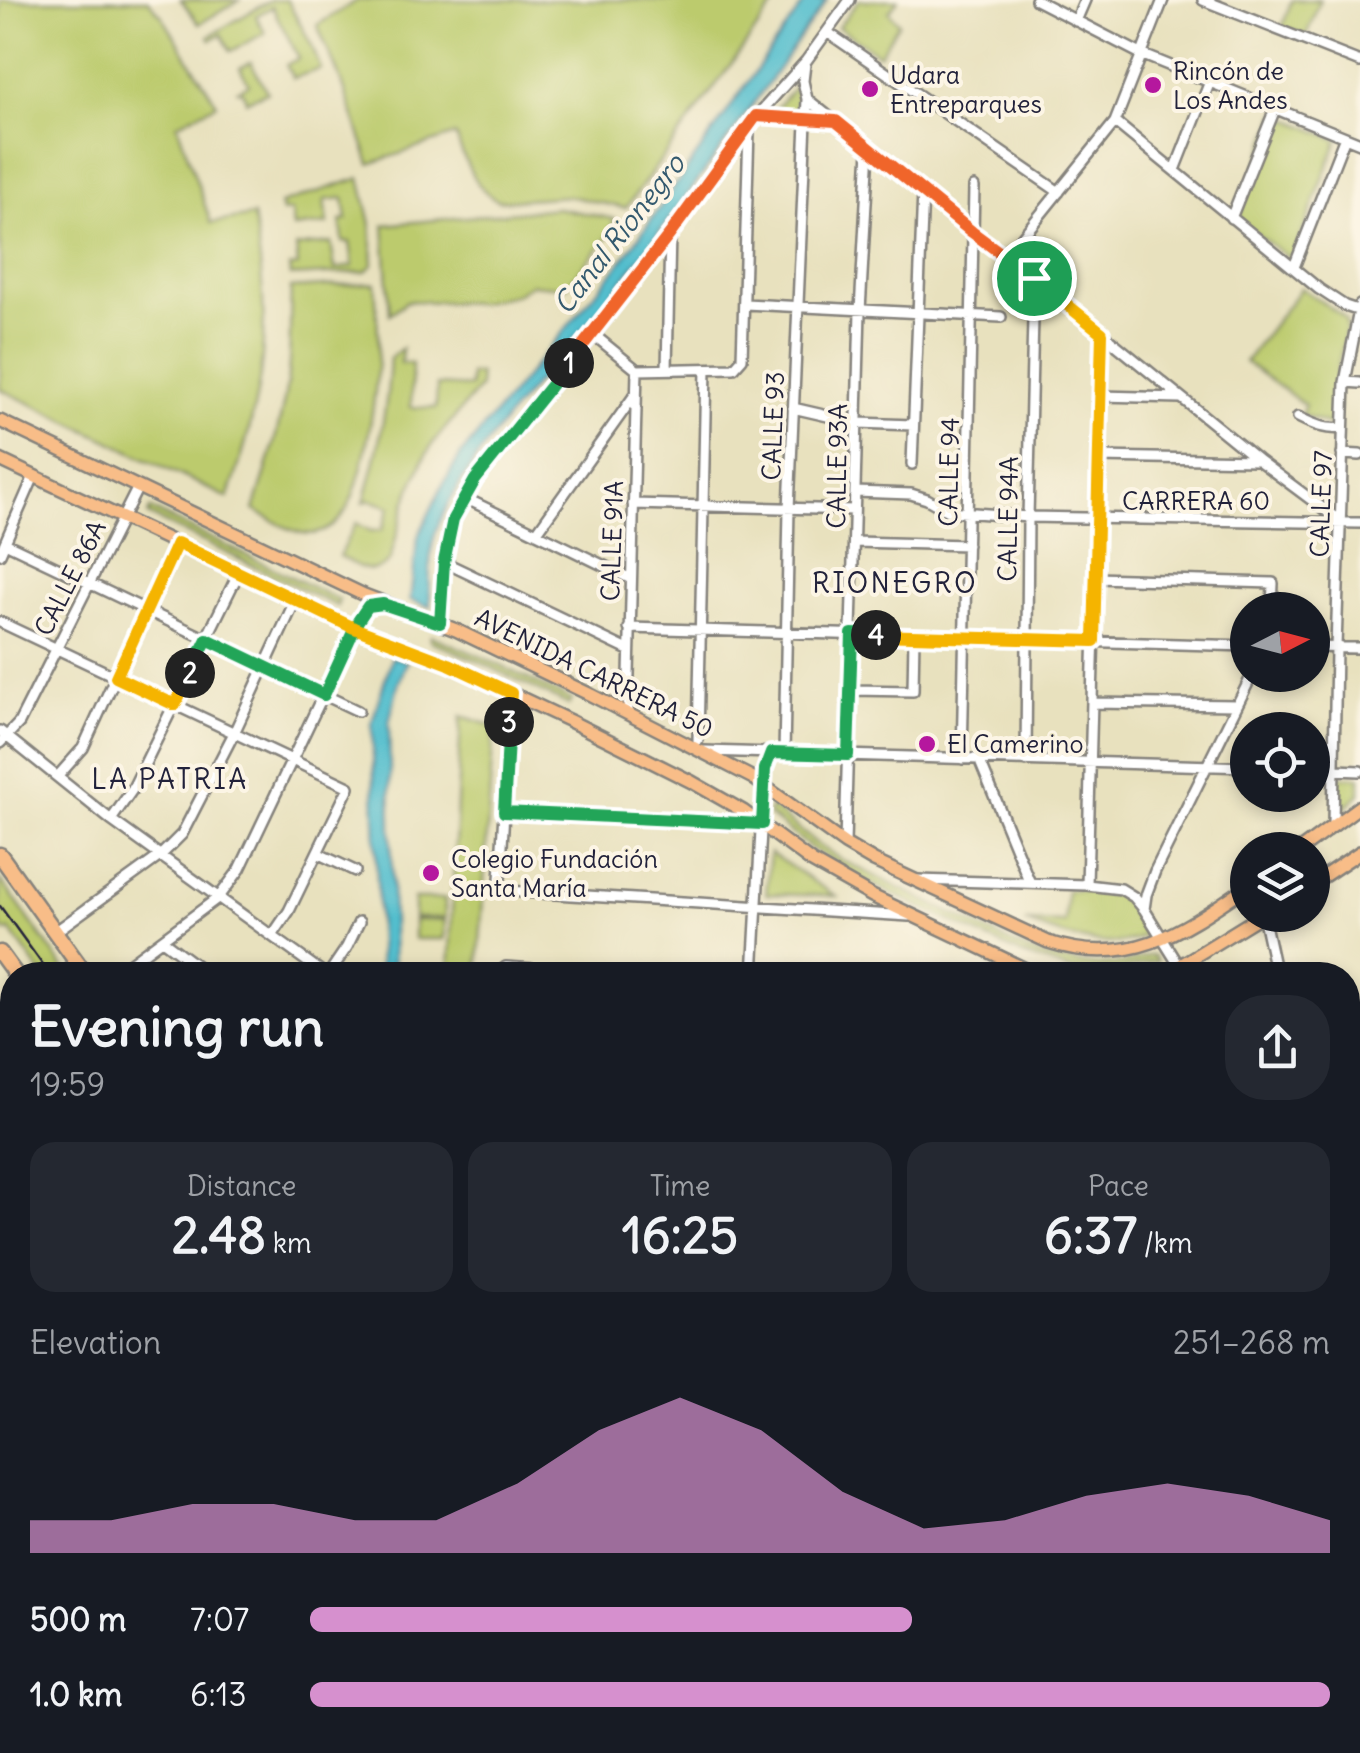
<!DOCTYPE html>
<html lang="en">
<head>
<meta charset="utf-8">
<style>
  :root { --surface:#171b24; --page:#242831; --text:#f1f3f6; --muted:#9ea1a6; --accent:#d690ce }
  body { margin:0; font-family:Delius,sans-serif; background:var(--page); color:var(--text); height:100vh; display:flex; flex-direction:column; font-size:38px; white-space:nowrap }
  * { box-sizing:border-box; margin:0 }
  p { font-size:32px; color:var(--muted) }
  .icon { flex:none; width:55px; height:55px; fill:none; stroke:currentColor; stroke-width:2; stroke-linecap:round; stroke-linejoin:round }
  .map { position:relative; flex:1; overflow:hidden }
  .sheet { position:absolute; left:0px; top:962px; width:1360px; height:792px; display:flex; flex-direction:column; background:var(--surface); border-radius:40px 40px 0 0; box-shadow:0 5px 15px #0003 }
  .sheet>* { flex:none }
  .needle { width:65px; rotate:84deg }
  .fabs { position:absolute; left:1230px; top:592px; display:grid; gap:20px }
  .fabs a { display:grid; place-items:center; width:100px; height:100px; border-radius:50%; background:var(--surface); box-shadow:0 5px 15px #0003; font-size:50px }
  .pin { position:absolute; display:grid; place-items:center; width:85px; height:85px; color:#fff; margin:-42px; border:5px solid #fff; border-radius:50%; box-shadow:0 2px 10px #0007 }
  .km { position:absolute; width:50px; height:50px; margin:-25px; border-radius:50%; background:#222; color:#fff; font-size:28px; line-height:50px; text-align:center }
  .round { display:grid; place-items:center; flex:none; width:105px; height:105px; border-radius:40px; background:var(--page) }
  .overview { display:flex; align-items:center; justify-content:space-between; height:170px; padding:0 30px }
  h1 { font-size:55px; font-weight:700; line-height:75px }
  .figures { display:grid; grid-template-columns:repeat(3,1fr); gap:15px; height:170px; padding:10px 30px }
  .figures div { display:grid; align-content:center; border-radius:25px; background:var(--page); text-align:center }
  .figures b { font-size:50px; font-weight:700 }
  .figures small { font-size:28px; font-weight:400 }
  .figures p { font-size:28px }
  .chart { height:280px; padding:20px 30px }
  .chart p { display:flex; justify-content:space-between }
  .chart svg { width:100%; height:180px; margin-top:10px; fill:var(--accent); opacity:.7 }
  ul { padding:0 30px; list-style:none; font-size:32px }
  li { display:grid; grid-template-columns:160px 120px 1fr; align-items:center; height:75px }
  li i { height:25px; border-radius:12px; background:var(--accent) }
  .map>svg:first-child { display:block }
</style>
</head>
<body>
<div class="map">
<svg width="1360" height="1753" viewBox="0 0 1360 1753">
  <rect width="100%" height="100%" fill="#fcf5e5"/>
  <filter id="ink" filterUnits="userSpaceOnUse"><feTurbulence type="fractalNoise" baseFrequency=".01" numOctaves="2"/><feDisplacementMap in="SourceGraphic" scale="20" xChannelSelector="R" yChannelSelector="G"/><feConvolveMatrix kernelMatrix="1 2 1 2 8 2 1 2 1" color-interpolation-filters="sRGB"/></filter>
  <filter id="wash" filterUnits="userSpaceOnUse"><feTurbulence type="fractalNoise" baseFrequency=".0048" numOctaves="4" result="noise"/><feDisplacementMap in="SourceGraphic" scale="40" xChannelSelector="R" yChannelSelector="G"/><feGaussianBlur stdDeviation="2.25" result="paint"/><feColorMatrix in="noise" values="0 0 0 0 0 0 0 0 0 0 0 0 0 0 0 0 0 1.4 0 .05"/><feComposite in="paint" operator="in"/></filter>
  <g filter="url(#wash)">
    <rect width="100%" height="100%" fill="#e8e1be"/>
    <path fill="#bccb6d" stroke="#6f7654" stroke-width="2.5" d="M0 0H148L162 16 217 104 177 124 211 223 253 216C273 324 265 395 228 498L0 389Z
      M181 0H240L199 24Z
      M271 0H287L311 44 321 69 293 78 286 65 299 58 272 7 256 16 265 33 231 51 221 34 211 40 209 36Z
      M358 0H778L626 208 568 196 499 201C473 189 465 159 455 135L370 164 343 85 317 25Z
      M859 0H898L889 12 899 23 879 55 838 27Z
      M1292 0H1320L1306 36 1282 27Z
      M251 62 267 92 246 101 243 92 238 90 249 84 240 68Z
      M796 85 798 115H770Z
      M1277 114 1338 140 1292 260 1237 220Z
      M360 178 371 224 373 265 365 272 290 276 289 267 298 266 296 247 331 243 335 269 353 266 350 242H343L341 221 347 220 344 198 325 200 328 224 293 228 291 211 282 212 280 204Z
      M557 208 615 219 607 238 566 287 531 284 516 294 478 303 407 301 390 314 384 225Z
      M375 283C376 306 379 329 378 352 377 388 364 489 342 516 336 524 327 531 317 533 298 538 271 519 254 510 266 471 279 431 286 390 292 356 289 322 291 288Z
      M1301 288 1341 315 1346 321 1347 329 1337 370V420L1330 425 1301 415 1305 405 1245 362Z
      M402 348 401 363 412 364 411 407 436 408 437 385 470 387V374H479L480 387 433 443 423 460 406 501 390 560C373 579 357 566 339 556L356 523 371 531 382 530 390 507 370 500 364 502C378 454 388 408 390 358Z
      M150 509 339 600 337 606 148 515Z
      M431 636 480 656 572 700 569 705 478 661 430 641Z
      M461 716 494 726 478 975H449Z
      M1337 777H1360V794L1336 815Z
      M771 807 816 843 840 859 1026 950 1049 958 1093 965 1123 963 1153 955 1157 961 1124 969 1093 971 1070 970 1023 955 863 880 811 848 769 815Z
      M770 853 836 896 766 894Z
      M0 879 69 975H42L10 930 5 932 0 925Z
      M1067 890C1105 892 1135 887 1147 933 1119 956 1056 934 1025 922L1065 923Z
      M414 899H445V918H414Z
      M414 920H445L444 939H414Z
      M1348 1322 1360 1323V1363L1348 1369Z
      M0 1668 12 1669V1742L59 1743 54 1753 38 1749 36 1753H0Z
      M571 1743H628L633 1753H579Z"/>
    <path fill="#52becd" stroke="#3a7084" stroke-width="2.5" d="M806 0H827C758 97 690 195 616 289 558 363 477 438 439 524 427 550 430 579 430 607L410 600 418 537 442 486 460 456 622 261Z
      M392 657 407 661 398 685 389 723 394 975H380L372 722Z"/>
    <g fill="none" stroke-linecap="round" stroke-linejoin="round">
      <path stroke="#52becd" stroke-width="9" d="M0 1579 12 1580"/>
    </g>
  </g>
  <g filter="url(#ink)">
    <g fill="none" stroke-linecap="round" stroke-linejoin="round">
      <defs>
        <path id="minor" d="M1036 0 1141 54 1360 143
          M1203 0 1360 62
          M1076 21 1085 0
          M827 32 1059 192
          M807 99 972 232 1007 256 1258 460 1340 521
          M756 117 833 121
          M1115 122 1319 289 1345 306 1360 311
          M1175 170 1209 84
          M1231 218 1275 109
          M1007 256 1115 122 1163 0
          M1294 267 1345 137
          M745 304 1001 317
          M594 335 637 370 734 368 742 359 749 130
          M667 369 670 233
          M1345 382 1360 383
          M1100 396 1181 398
          M793 408 858 423 913 425
          M1298 417C1314 425 1325 430 1343 428
          M1342 454 1360 455
          M1099 457 1256 460
          M912 464 923 191
          M855 492 911 494 927 499 948 511 1028 517 1360 523
          M465 498 631 579
          M633 504 854 510
          M537 532 634 396
          M855 542 967 545
          M5 543 358 711
          M0 554 34 476
          M444 562 628 650
          M1095 578 1273 583 1272 610
          M0 622 349 787 289 911 272 936
          M440 623 448 534 453 519 475 481 594 335 756 117 806 61 850 0
          M629 628 1248 646
          M1312 647 1360 648
          M851 690 913 691 914 636
          M511 693 500 880 501 886 507 891 909 916
          M1092 703 1237 705
          M628 713 637 370
          M0 731 111 820 326 975
          M698 740 706 369
          M0 743 19 723 138 487
          M705 751 1248 767
          M784 754 789 509 807 99 803 81 805 64
          M962 759 974 187
          M979 759 1030 883
          M1026 761 1028 517 1034 278
          M1312 769 1360 771
          M58 776 83 748 177 543
          M504 812 761 824
          M111 820 132 790 239 572
          M1333 826 1336 647 1345 382 1360 305
          M845 844 860 311 869 149
          M317 853 355 871
          M917 880 1087 885 1121 889 1134 897 1144 909 1185 975
          M1087 885 1102 333
          M1144 909 1146 895 1155 871 1252 675
          M1263 915 1276 975
          M55 932 160 856 182 834 234 733 296 599
          M162 940 209 975
          M114 975 219 897 240 869 362 613 368 605 381 604
          M328 975 347 947 359 922
          M495 975 506 967 625 975
          M753 975 764 777 771 753
          M1348 1090 1360 1096
          M1348 1108 1360 1114
          M1348 1173H1360
          M0 1211 12 1212
          M1348 1250 1360 1251
          M1348 1318H1360
          M0 1356 12 1357
          M0 1456 12 1457
          M1348 1504 1360 1507
          M252 1753 256 1742
          M349 1753 353 1742
          M365 1753 369 1742
          M1148 1753 1149 1742"/>
        <path id="major" d="M0 421 364 595 456 630 591 695 753 778 845 844 874 861 1048 942C1131 969 1182 931 1248 886
          M0 460 355 628 449 664 570 721 692 782 743 811 812 862 872 896 1038 975
          M1300 850 1360 806
          M1312 884 1360 852
          M1157 975 1179 966 1262 915
          M0 1123H12
          M0 1144 12 1145
          M0 1596 12 1597
          M0 1662H12
          M544 1742 555 1753
          M565 1742 573 1753
          M636 1742 642 1753
          M646 1742 650 1753
          M481 1753 485 1742
          M495 1753 499 1742
          M683 1753 688 1742
          M911 1753V1742
          M931 1753 932 1742"/>
        <path id="highway" d="M0 855 86 975
          M0 953 16 975
          M0 1562 12 1563
          M0 1635 12 1636
          M1348 1650 1360 1653
          M0 1655 12 1654
          M1348 1675 1360 1676
          M1348 1720H1360
          M1313 1742 1360 1745"/>
      </defs>
      <use href="#minor" stroke="#85827c" stroke-width="14"/>
      <use href="#major" stroke="#85827c" stroke-width="16"/>
      <use href="#highway" stroke="#85827c" stroke-width="19"/>
      <use href="#minor" stroke="#fff" stroke-width="9"/>
      <use href="#major" stroke="#f8bd88" stroke-width="11"/>
      <use href="#highway" stroke="#f8bd88" stroke-width="14"/>
      <path stroke="#22223b" stroke-width="2.5" d="M0 906 50 975
        M594 1742 601 1753"/>
    </g>
  </g>
  <g fill="none" stroke-linecap="round" stroke-linejoin="round" filter="url(#ink)">
    <defs>
      <path id="split-1" d="M569 363 670 234 756 116 836 121 972 232 1034 278"/>
      <path id="split-2" d="M190 673 207 639 324 695 358 621 368 606 383 604 440 623 444 562 453 519 475 480 569 363"/>
      <path id="split-3" d="M190 673 175 705 116 677 177 543 354 628 449 664 511 693 509 722"/>
      <path id="split-4" d="M509 722 504 812 762 824 765 769 771 753 848 755 852 634 876 635"/>
      <path id="split-5" d="M876 635 1094 641 1102 333 1034 278"/>
    </defs>
    <use href="#split-1" stroke="#fff" stroke-width="20"/>
    <use href="#split-2" stroke="#fff" stroke-width="20"/>
    <use href="#split-3" stroke="#fff" stroke-width="20"/>
    <use href="#split-4" stroke="#fff" stroke-width="20"/>
    <use href="#split-5" stroke="#fff" stroke-width="20"/>
    <use href="#split-1" stroke="#f0652b" stroke-width="12"/>
    <use href="#split-2" stroke="#22a559" stroke-width="12"/>
    <use href="#split-3" stroke="#f5b400" stroke-width="12"/>
    <use href="#split-4" stroke="#22a559" stroke-width="12"/>
    <use href="#split-5" stroke="#f5b400" stroke-width="12"/>
  </g>
  <g fill="#b5179e" stroke="#fcf5e5" stroke-width="4">
    <circle cx="1153" cy="85" r="10"/>
    <circle cx="870" cy="89" r="10"/>
    <circle cx="927" cy="744" r="10"/>
    <circle cx="431" cy="873" r="10"/>
  </g>
  <g text-anchor="middle" dominant-baseline="central" stroke-width="8" stroke-linejoin="round" paint-order="stroke">
    <g font-size="25" fill="#22223b" stroke="#fcf5e5" text-anchor="start">
      <text x="1173" y="71">Rincón de<tspan x="1173" dy="29">Los Andes</tspan></text>
      <text x="890" y="75">Udara<tspan x="890" dy="29">Entreparques</tspan></text>
      <text x="947" y="744">El Camerino</text>
      <text x="451" y="859">Colegio Fundación<tspan x="451" dy="29">Santa María</tspan></text>
    </g>
    <g font-size="25" fill="#22223b" stroke="#fcf5e5">
      <text transform="translate(773 426) rotate(-88)">CALLE 93</text>
      <text transform="translate(837 466) rotate(-89)">CALLE 93A</text>
      <text transform="translate(949 472) rotate(-89)">CALLE 94</text>
      <text x="1196" y="501">CARRERA 60</text>
      <text transform="translate(1321 504) rotate(-88)">CALLE 97</text>
      <text transform="translate(1008 519) rotate(-89)">CALLE 94A</text>
      <text transform="translate(612 541) rotate(-88)">CALLE 91A</text>
      <text transform="translate(70 578) rotate(-63)">CALLE 86A</text>
      <text transform="translate(594 673) rotate(26)">AVENIDA CARRERA 50</text>
    </g>
    <g font-size="28" font-style="italic" fill="#33596e" stroke="#fcf5e5">
      <text transform="translate(619 234) rotate(-52)">Canal Rionegro</text>
    </g>
    <g font-size="28" letter-spacing="2.5" fill="#22223b" stroke="#fcf5e5">
      <text x="895" y="583">RIONEGRO</text>
      <text x="170" y="779">LA PATRIA</text>
    </g>
  </g>
</svg>
<div class="fabs">
<a><svg class="needle" viewBox="-14 -14 28 28"><path d="M0-13l5 13h-10z" fill="#e53935"/><path d="M0 13l5-13h-10z" fill="#9ea1a6"/></svg></a>
<a><svg class="icon" aria-label="locate" viewBox="0 0 24 24"><circle cx="12" cy="12" r="6"/><path d="M12 2v4M12 18v4M2 12h4M18 12h4"/></svg></a>
<a><svg class="icon" aria-label="layers" viewBox="0 0 24 24"><path d="M12 4l9 5-9 5-9-5zM3 14l9 5 9-5"/></svg></a>
</div>
<div class="pin" style="left:1034px;top:278px;background:#1e9e55"><svg class="icon" aria-label="arrive" viewBox="0 0 24 24"><path d="M6 21V4h12l-3 4 3 4H6"/></svg></div>
<b class="km" style="left:569px;top:363px">1</b>
<b class="km" style="left:190px;top:673px">2</b>
<b class="km" style="left:509px;top:722px">3</b>
<b class="km" style="left:876px;top:635px">4</b>
<section class="sheet">
<div class="overview"><div><h1>Evening run</h1><p>19:59</p></div><a class="round"><svg class="icon" aria-label="share" viewBox="0 0 24 24"><path d="M12 15V3M7 8l5-5 5 5M5 13v7h14v-7"/></svg></a></div>
<div class="figures">
<div><p>Distance</p><b>2.48<small> km</small></b></div>
<div><p>Time</p><b>16:25</b></div>
<div><p>Pace</p><b>6:37<small> /km</small></b></div>
</div>
<div class="chart"><p><span>Elevation</span>251–268 m</p>
<svg viewBox="0 0 160 44" preserveAspectRatio="none"><path d="M0 44V36L10 36L20 32L30 32L40 36L50 36L60 27L70 14L80 6L90 14L100 29L110 38L120 36L130 30L140 27L150 30L160 36V44z"/></svg>
</div>
<ul>
<li><b>500 m</b>7:07<i style="width:59%"></i></li>
<li><b>1.0 km</b>6:13<i style="width:100%"></i></li>
</ul>
</section>
</div>
</body>
</html>
